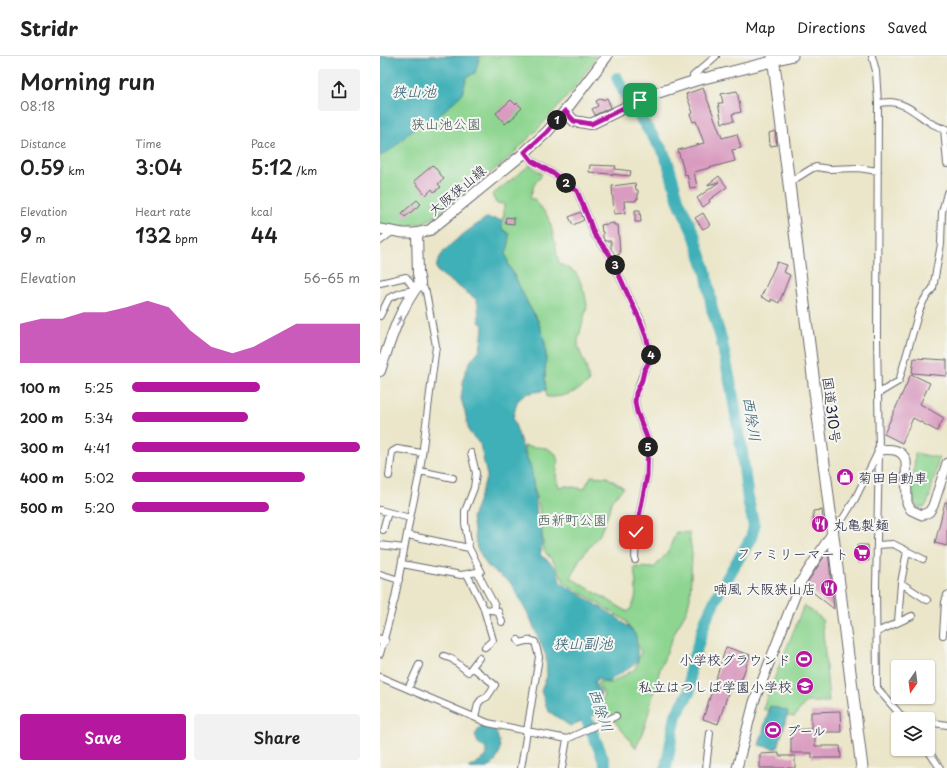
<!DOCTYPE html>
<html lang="en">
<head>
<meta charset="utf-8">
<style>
  :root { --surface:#fff; --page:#f2f2f2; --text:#222; --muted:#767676; --line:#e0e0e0; --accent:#b5179e }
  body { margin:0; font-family:"Playpen Sans","Klee One",sans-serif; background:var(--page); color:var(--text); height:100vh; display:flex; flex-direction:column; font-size:15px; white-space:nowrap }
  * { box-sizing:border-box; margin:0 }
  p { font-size:13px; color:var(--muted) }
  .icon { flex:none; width:22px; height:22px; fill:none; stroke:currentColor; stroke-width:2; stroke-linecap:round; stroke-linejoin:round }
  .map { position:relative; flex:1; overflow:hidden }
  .details { display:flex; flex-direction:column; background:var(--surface); width:380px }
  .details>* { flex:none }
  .needle { width:26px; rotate:194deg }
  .fabs { position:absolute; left:511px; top:604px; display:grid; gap:8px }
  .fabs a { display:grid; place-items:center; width:44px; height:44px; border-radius:4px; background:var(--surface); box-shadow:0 1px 3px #0004; font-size:20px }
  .pin { position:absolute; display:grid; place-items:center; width:34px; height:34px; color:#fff; margin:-17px; border-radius:8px; box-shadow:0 2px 6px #0006 }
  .km { position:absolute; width:20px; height:20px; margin:-10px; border-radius:50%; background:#222; color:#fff; font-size:11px; line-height:20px; text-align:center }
  .round { display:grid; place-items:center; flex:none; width:42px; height:42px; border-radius:4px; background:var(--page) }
  .summary { display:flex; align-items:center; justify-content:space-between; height:68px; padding:0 20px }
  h1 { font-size:22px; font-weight:600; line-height:30px }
  .stats { display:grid; grid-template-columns:repeat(3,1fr); gap:6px; height:68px; padding:4px 20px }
  .stats div { display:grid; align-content:center }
  .stats b { font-size:20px; font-weight:600 }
  .stats small { font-size:11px; font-weight:400 }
  .stats p { font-size:11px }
  .chart { height:112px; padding:8px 20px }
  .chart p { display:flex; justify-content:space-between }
  .chart svg { width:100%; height:72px; margin-top:4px; fill:var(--accent); opacity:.7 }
  .cta { display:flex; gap:8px; margin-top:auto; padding:8px 20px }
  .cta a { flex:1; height:46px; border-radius:4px; background:var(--accent); color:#fff; font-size:16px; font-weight:600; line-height:46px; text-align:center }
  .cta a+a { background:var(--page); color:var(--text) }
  ul { padding:0 20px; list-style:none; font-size:13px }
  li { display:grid; grid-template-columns:64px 48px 1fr; align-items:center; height:30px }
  li i { height:10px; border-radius:5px; background:var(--accent) }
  header { display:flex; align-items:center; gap:24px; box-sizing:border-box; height:56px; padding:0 20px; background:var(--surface); border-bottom:1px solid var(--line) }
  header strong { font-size:19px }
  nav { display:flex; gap:22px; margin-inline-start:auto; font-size:14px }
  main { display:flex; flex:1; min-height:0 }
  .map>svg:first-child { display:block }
</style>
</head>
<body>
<header>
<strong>Stridr</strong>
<nav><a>Map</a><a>Directions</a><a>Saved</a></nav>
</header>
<main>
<section class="details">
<div class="summary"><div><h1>Morning run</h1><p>08:18</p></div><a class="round"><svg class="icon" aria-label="share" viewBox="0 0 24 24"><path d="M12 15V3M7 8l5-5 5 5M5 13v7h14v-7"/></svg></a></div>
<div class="stats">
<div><p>Distance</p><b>0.59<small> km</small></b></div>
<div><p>Time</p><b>3:04</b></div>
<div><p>Pace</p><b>5:12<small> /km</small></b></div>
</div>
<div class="stats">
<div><p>Elevation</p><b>9<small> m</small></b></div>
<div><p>Heart rate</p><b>132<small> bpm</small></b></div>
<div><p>kcal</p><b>44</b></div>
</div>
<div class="chart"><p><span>Elevation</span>56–65 m</p>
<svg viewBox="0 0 160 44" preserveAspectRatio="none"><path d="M0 44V20L10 17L20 17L30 13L40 13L50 10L60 6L70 10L80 24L90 34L100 38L110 34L120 27L130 20L140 20L150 20L160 20V44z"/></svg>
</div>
<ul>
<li><b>100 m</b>5:25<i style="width:56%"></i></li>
<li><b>200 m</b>5:34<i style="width:51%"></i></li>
<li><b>300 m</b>4:41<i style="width:100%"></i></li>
<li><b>400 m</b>5:02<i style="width:76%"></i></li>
<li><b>500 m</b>5:20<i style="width:60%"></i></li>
</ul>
<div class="cta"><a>Save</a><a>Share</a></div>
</section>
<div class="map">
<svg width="567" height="712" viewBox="0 0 567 712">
  <rect width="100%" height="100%" fill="#f6f6f2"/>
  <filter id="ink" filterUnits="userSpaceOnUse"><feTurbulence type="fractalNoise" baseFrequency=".025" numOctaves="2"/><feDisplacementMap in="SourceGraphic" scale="8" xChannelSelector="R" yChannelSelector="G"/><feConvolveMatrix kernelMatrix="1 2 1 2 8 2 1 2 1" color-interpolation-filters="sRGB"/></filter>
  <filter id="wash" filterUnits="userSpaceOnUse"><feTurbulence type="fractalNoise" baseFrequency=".012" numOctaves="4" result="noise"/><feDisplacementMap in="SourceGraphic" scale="16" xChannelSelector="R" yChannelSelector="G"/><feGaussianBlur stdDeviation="0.9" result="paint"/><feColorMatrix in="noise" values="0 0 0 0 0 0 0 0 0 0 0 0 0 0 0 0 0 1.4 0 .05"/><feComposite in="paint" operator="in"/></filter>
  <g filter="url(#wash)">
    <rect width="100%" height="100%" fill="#ebe6c9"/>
    <path fill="#8dd590" stroke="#587c66" d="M0 0H217L192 35 157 74 129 102 62 156 43 167 20 171 0 168Z
      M150 109 162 118 154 129 150 142 156 144C158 151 166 155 168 162 174 176 175 192 179 207L196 217 200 225 205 238 207 250 198 284V291L206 310 209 326C198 336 182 342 167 341L165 330 166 290 158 265 148 248 132 215 129 210 126 198 129 187 127 177 122 173 121 169 124 158V148L116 147 112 139Z
      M144 390 167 392 176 398 178 407 176 420 179 431 187 430 204 433 211 420 227 421 244 432 232 443 228 458 220 478 199 504 191 522 248 556C259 544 256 527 254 511L274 512 288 496 296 476 309 477 312 498 310 542 307 554 295 576 280 613 265 670 256 692 222 649 224 638 217 628 219 626 231 627 255 613 261 596 246 565 184 526 174 506 164 495 159 451Z
      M535 397 559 402 549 443 545 451H537L532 443Z
      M424 549 442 563 449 646H426L414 661 407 660 408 655 390 650 388 655 383 653 386 643Z"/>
    <path fill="#40b0b8" stroke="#31697a" d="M0 0H100L95 17 87 21 82 38 49 69 43 66C27 75 17 93 0 100Z
      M106 162 122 164V173L129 178V187L126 198 129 210 132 215 148 248 158 265 164 283 166 299 165 320 166 334 145 338 137 346 133 362 146 402 151 411 156 448 157 463C163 469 163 491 160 499 173 508 177 510 180 526L236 561 252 574 256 580 258 604C250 615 234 618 228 627L217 623 214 627 221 637 216 647 224 655 190 670 168 655 161 635 167 620 166 600 150 562 130 526 108 511 97 492 92 462 107 420 100 388 89 376 85 356 81 343 84 320 89 307 100 293 102 281 103 269 99 266 98 248 96 243 58 216C48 199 94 171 106 162Z
      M390 650 408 655 398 692 396 691V693L379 689Z
      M103 667 113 670C118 680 123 691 117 702 116 706 111 709 108 712H88L106 701V693L98 687 95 679Z"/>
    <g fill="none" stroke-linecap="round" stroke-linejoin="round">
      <path stroke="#40b0b8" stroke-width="12" d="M237 22 247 42 282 94 288 107 298 143 315 181 327 220 332 253 341 282 352 335 362 396 368 444 374 470 371 482 340 534 326 563 310 614V635L296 659 286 712
        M201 649C208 670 220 690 226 712"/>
    </g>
    <g id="blocks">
      <path fill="#d99bc0" d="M323 32 342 82 357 78 361 92 352 94 355 105 314 116 317 131 310 132 307 118 305 119 298 94 324 87 316 65 313 66 310 58 313 57 306 38Z
        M357 35 361 56 352 58 354 65 342 67 338 47H343L341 38Z
        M222 42 223 44 227 42 231 51 215 59 212 53 218 50 216 45Z
        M131 44 136 49 137 47 142 52 134 60H135L125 68 116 57Z
        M395 75 397 89 390 90 389 77Z
        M53 109 64 123 58 128 61 131 54 136 52 133 46 139 34 125Z
        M210 109 236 110 235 113 251 115 250 120 209 116Z
        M339 120 347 131 329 144 330 146 323 151 317 142 339 126 327 129Z
        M255 127 256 134H258V143H256V145H244L245 157 234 158 232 130Z
        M37 144 41 148 25 161 22 157Z
        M255 154H260L261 166H255Z
        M201 156 204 164 193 169 189 161Z
        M323 157 330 169 323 173 315 162Z
        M126 161 134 162V168L125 167Z
        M234 167V169H238L240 198 235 199 231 193V185H225L223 182V176H222L221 169Z
        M397 206 407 209 404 216 410 219 399 247 391 243V246L381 241Z
        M534 302 567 304V320L532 317Z
        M531 318 550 327 540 348 564 362 557 375 533 362 522 387 504 378Z
        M565 446H567V490L555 487Z
        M442 454 444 470H434L433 455Z
        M477 489H488L489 504 478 506Z
        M448 495 451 523 454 553 425 530Z
        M346 591 370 599 359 631 351 628 338 668 323 663Z
        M460 655 461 676H435V690H460L461 702H432V697H411V674L431 673V656Z
        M399 697V700H415V712H380V698Z"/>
    </g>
  </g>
  <g filter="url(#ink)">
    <use href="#blocks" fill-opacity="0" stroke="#68676d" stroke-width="1"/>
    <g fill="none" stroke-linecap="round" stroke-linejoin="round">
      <defs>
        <path id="street" d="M314 25 313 20 336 0
          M498 47C502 47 506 46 510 46 533 47 545 70 567 73
          M564 72 567 108
          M145 96 152 105 174 118 197 135 209 164 214 178 230 199 248 239 261 264 270 295 271 302 264 315 256 337 255 346 257 356 268 384V405L267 420 256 476 255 504
          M409 125 415 123 431 113 436 111 449 113 478 112 498 115
          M0 185 13 175
          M0 227 26 221 35 234 23 236 9 242 0 260
          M499 337 519 325 539 255 544 244 553 232 561 188 562 156 567 137
          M499 397 496 529 497 632 524 663
          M40 415 73 422
          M9 420 12 396 17 393 42 397
          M0 454 30 462
          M3 474 8 456
          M453 476 464 461 475 443 499 394 497 281 498 47 496 15 492 0
          M27 479 89 492
          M0 489 24 492
          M497 489 513 488 543 503
          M22 508 81 519 87 518 103 550 113 584 105 591
          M97 516 115 550
          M0 518 19 524
          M87 518 101 515 89 492 85 467V455L94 432 96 417 91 397
          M521 527 547 544
          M104 553 118 555 122 566
          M518 566 521 527 527 495
          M497 576 532 560
          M563 579 565 546 567 539
          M138 584 140 587 150 584 155 586 159 601 141 712
          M0 598 15 542 30 462 40 415 56 290 46 236 40 227
          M64 600 72 603 88 616 92 611 115 629 107 641 101 644 98 648 95 661
          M92 611 99 602
          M0 621 108 667 187 683 236 660
          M28 633 39 609
          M548 666 567 669
          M547 693 560 712
          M182 712 187 683
          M326 712 330 677"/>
        <path id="secondary" d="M394 5 413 0
          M0 173 23 177H37
          M499 394C510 393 522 392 526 405L527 447 531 454 542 459 549 456 553 450 567 407
          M0 584 4 585
          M357 712 374 646 420 527 453 476"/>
        <path id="primary" d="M185 55 194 65 211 68 271 39 314 25 394 5
          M0 315C10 285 20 251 40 227L38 217 37 177 50 174 143 98 167 76 185 55 227 0"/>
        <path id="highway" d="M393 0 482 712"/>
      </defs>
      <use href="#street" stroke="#68676d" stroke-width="8"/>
      <use href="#secondary" stroke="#68676d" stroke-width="11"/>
      <use href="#primary" stroke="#68676d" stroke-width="12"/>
      <use href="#highway" stroke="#68676d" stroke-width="13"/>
      <use href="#street" stroke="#fff" stroke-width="6"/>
      <use href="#secondary" stroke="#fff" stroke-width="9"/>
      <use href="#primary" stroke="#fff" stroke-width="10"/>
      <use href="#highway" stroke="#fff" stroke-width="11"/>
    </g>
    <defs><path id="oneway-solid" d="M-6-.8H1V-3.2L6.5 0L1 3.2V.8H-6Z"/></defs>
    <use fill="#9c9ca7" href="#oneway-solid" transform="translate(19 265) rotate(-64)"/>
  </g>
  <g fill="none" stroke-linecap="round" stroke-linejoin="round" filter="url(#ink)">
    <defs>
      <path id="route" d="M256 476 267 420 268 384 257 356 255 346 256 337 262 324 264 315 271 302 270 295 266 280 260 264 248 239 230 199 214 178 209 164 197 135 174 118 152 105 145 96 167 76 185 55 194 65 211 68 260 44"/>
    </defs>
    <use href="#route" stroke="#fff" stroke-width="8"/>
    <use href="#route" stroke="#b5179e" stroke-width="5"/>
  </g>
  <defs>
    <symbol id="shop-disc" viewBox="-11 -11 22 22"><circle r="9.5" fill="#b5179e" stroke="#f6f6f2"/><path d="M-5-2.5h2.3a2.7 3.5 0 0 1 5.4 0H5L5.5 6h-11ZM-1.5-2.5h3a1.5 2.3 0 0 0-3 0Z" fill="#fff"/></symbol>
    <symbol id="restaurant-disc" viewBox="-11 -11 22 22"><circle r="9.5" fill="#b5179e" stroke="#f6f6f2"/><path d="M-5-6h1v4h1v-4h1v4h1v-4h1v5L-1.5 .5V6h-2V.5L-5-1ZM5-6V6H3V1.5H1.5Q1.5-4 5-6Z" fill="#fff"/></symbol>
    <symbol id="supermarket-disc" viewBox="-11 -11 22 22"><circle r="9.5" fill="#b5179e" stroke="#f6f6f2"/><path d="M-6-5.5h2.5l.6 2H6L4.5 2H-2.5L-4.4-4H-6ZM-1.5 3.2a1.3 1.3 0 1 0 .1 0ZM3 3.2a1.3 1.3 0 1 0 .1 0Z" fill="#fff"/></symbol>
    <symbol id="stadium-disc" viewBox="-11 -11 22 22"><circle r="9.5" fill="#b5179e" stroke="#f6f6f2"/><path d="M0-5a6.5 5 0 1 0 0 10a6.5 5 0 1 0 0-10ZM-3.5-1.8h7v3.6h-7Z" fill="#fff"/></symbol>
    <symbol id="school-disc" viewBox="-11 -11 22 22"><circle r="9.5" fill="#b5179e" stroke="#f6f6f2"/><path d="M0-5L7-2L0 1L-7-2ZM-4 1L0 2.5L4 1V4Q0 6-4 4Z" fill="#fff"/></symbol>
  </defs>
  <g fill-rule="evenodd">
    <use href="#shop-disc" x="455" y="411" width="20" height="20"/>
    <use href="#restaurant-disc" x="430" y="458" width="20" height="20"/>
    <use href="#supermarket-disc" x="472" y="487" width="20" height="20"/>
    <use href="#restaurant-disc" x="439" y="522" width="20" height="20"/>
    <use href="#stadium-disc" x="414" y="593" width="20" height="20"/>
    <use href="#school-disc" x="415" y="620" width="20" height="20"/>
    <use href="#stadium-disc" x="383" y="664" width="20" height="20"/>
  </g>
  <g text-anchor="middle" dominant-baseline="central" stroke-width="4" stroke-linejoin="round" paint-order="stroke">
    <g font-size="14" fill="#425854" stroke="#f6f6f2">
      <text x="66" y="67">狭山池公園</text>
      <text x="192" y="463">西新町公園</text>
    </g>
    <g font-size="14" fill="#22223b" stroke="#f6f6f2">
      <text transform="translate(77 134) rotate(-40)">大阪狭山線</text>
      <text transform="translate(452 354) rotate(83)">国道310号</text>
    </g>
    <g font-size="14" fill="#22223b" stroke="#f6f6f2" text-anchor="end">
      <text x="478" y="421" text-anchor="start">菊田自動車</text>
      <text x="453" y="468" text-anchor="start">丸亀製麺</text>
      <text x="469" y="497">ファミリーマート</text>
      <text x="436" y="532">喃風 大阪狭山店</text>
      <text x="411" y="603">小学校グラウンド</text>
      <text x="412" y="630">私立はつしば学園小学校</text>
      <text x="406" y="674" text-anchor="start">プール</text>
    </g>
    <g font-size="15" font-style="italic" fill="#2e5b6d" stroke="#f6f6f2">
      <text x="34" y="34">狭山池</text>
      <text transform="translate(373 363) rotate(81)">西除川</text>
      <text x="203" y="586">狭山副池</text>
      <text transform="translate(222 654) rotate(71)">西除川</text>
    </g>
  </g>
</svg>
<div class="fabs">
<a><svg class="needle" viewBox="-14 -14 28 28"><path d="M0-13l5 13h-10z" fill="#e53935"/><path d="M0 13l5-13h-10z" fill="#767676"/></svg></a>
<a><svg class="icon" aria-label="layers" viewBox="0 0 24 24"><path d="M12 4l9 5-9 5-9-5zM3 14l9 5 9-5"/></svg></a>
</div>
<div class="pin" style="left:260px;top:44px;background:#1e9e55"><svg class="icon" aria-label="arrive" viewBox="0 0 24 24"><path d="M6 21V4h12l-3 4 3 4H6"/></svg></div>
<div class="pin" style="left:256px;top:476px;background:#d93025"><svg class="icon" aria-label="check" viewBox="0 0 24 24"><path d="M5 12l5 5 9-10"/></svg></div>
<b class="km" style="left:177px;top:64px">1</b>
<b class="km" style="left:186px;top:127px">2</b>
<b class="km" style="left:235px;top:209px">3</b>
<b class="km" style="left:271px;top:299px">4</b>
<b class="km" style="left:268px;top:391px">5</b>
</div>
</main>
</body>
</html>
